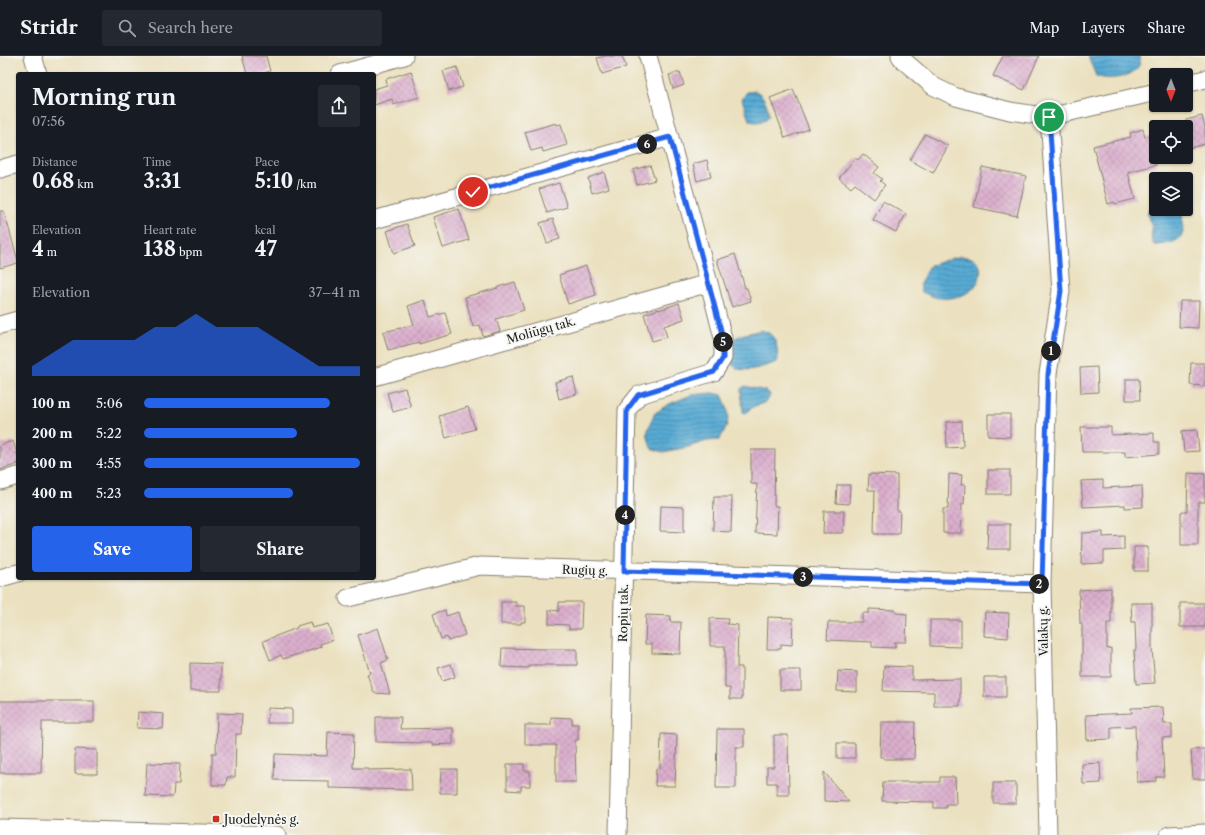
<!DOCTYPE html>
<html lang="en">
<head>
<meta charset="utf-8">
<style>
  :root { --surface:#171b24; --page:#242831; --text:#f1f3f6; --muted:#9ea1a6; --line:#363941; --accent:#2563eb }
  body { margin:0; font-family:"Libre Caslon Text",serif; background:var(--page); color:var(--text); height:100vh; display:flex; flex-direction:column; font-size:15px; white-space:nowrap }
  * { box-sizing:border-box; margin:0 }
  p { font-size:13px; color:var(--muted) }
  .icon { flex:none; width:22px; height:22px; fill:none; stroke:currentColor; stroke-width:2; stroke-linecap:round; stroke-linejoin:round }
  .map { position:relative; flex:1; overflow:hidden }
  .sheet { position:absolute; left:16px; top:16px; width:360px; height:508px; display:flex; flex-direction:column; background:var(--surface); border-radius:4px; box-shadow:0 1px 3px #0004 }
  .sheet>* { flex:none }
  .needle { width:26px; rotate:180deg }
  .tools { position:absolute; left:1149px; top:12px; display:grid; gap:8px }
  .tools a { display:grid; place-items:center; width:44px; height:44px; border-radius:4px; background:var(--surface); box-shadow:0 1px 3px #0004; font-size:20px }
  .pin { position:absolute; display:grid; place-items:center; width:34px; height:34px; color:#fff; margin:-17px; border:2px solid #fff; border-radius:50%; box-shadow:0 1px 4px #0007 }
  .km { position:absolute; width:20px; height:20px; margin:-10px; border-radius:50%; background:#222; color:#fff; font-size:11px; line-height:20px; text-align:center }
  .round { display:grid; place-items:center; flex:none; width:42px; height:42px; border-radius:4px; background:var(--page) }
  .head { display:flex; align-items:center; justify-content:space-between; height:68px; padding:0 16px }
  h1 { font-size:22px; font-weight:700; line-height:30px }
  .metrics { display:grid; grid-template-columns:repeat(3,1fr); gap:6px; height:68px; padding:4px 16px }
  .metrics div { display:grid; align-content:center }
  .metrics b { font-size:20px; font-weight:700 }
  .metrics small { font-size:11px; font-weight:400 }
  .metrics p { font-size:11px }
  .chart { height:112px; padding:8px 16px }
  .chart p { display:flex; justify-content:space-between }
  .chart svg { width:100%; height:72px; margin-top:4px; fill:var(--accent); opacity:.7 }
  .button { display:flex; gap:8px; margin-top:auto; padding:8px 16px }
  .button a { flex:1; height:46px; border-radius:4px; background:var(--accent); color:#fff; font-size:16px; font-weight:700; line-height:46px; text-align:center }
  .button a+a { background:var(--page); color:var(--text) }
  ul { padding:0 16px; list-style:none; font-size:13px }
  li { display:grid; grid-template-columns:64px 48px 1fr; align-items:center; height:30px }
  li i { height:10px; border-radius:5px; background:var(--accent) }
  header { display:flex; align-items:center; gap:24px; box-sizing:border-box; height:56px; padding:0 20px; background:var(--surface); border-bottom:1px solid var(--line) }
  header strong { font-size:19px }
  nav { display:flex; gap:22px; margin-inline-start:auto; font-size:14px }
  .search { width:280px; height:36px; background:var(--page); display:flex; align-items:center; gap:10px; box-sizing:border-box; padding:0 14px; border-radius:4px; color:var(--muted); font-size:15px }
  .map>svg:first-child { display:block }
</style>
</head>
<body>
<header>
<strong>Stridr</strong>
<div class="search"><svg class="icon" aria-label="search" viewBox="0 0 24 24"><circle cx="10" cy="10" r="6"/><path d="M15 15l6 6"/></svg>Search here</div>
<nav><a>Map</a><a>Layers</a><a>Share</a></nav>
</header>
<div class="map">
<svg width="1205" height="779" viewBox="0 0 1205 779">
  <defs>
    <pattern id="water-rules" width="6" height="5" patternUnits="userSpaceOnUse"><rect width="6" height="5" fill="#59abd4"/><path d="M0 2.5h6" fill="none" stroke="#498aab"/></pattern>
    <pattern id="building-cross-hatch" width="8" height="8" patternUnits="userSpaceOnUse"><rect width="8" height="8" fill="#dbafcd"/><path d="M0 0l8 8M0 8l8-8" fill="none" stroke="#bb96af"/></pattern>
  </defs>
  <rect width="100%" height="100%" fill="#f6f6f2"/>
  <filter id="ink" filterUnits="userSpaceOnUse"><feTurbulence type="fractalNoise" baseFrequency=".025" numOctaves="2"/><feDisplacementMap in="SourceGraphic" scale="8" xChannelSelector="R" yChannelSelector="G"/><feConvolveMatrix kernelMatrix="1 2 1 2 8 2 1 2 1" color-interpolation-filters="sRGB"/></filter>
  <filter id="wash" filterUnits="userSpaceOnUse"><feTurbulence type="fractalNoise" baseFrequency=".012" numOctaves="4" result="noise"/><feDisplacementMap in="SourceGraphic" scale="16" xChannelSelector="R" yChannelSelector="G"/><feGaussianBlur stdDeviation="0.9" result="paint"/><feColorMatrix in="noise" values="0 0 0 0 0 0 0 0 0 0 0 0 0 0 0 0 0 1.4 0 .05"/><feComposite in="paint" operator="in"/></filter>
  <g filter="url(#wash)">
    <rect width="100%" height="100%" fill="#ebe1c0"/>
    <path fill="url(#water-rules)" stroke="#3a6478" d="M1088 0H1140C1144 21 1109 26 1096 20Z
      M756 35C765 40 768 51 769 60 764 66 756 68 749 64L742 43 747 36Z
      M1156 150V153H1185L1182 156C1182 163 1184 169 1183 175 1182 187 1163 189 1154 189 1149 180 1153 179 1152 171 1151 166 1146 160 1148 155 1149 152 1153 151 1156 150Z
      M962 200C966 201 970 201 974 203 986 211 980 228 970 235 962 241 950 243 940 242 934 242 928 238 922 236L920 228 928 211 945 204Z
      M761 274C764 275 768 276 770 278 777 283 779 299 777 306 753 315 720 324 732 284L741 279Z
      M745 330 766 335 770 338C769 348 760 347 753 351 750 352 748 355 746 357L743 356 741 333Z
      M713 337 722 339C731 357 730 367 719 384L707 385 688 391 663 396 651 392 647 377 654 358 667 349 691 339Z"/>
    <g id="blocks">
      <path fill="url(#building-cross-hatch)" d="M242 0H266L270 15 261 18H247Z
        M605 0H622L626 11 602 18 597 2Z
        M1003 0H1039L1024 34 993 20Z
        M457 11 463 31 449 35 443 15Z
        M411 15 419 41 393 49 392 43 374 49V33L387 29 386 23Z
        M680 16 684 29 673 33 669 19Z
        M793 33 809 73 785 82 770 42Z
        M1202 60 1205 71V88L1186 93V64Z
        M556 67 557 69 561 68 567 89 543 96 542 92 531 95 525 76Z
        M1143 73 1145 81 1156 78V109L1128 116 1135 143 1115 148 1114 146 1108 148 1093 90 1131 81 1130 77Z
        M925 78 948 90 933 117 910 104Z
        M863 98 879 111 874 117 882 123 880 125 885 129 874 143 855 128 851 132 839 122 855 102 858 104Z
        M707 104 711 121 697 125 693 108Z
        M650 109 655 124 637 129 633 114Z
        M982 111 1026 120 1017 160 974 151Z
        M604 116 609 132 592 137 588 122Z
        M559 127 567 151 547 157 539 133Z
        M883 145 906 158 896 176 873 164Z
        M459 153 469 184 443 192 433 161Z
        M0 155H4L18 205V207L0 212Z
        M553 163 560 183 547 187 540 167Z
        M407 168 415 190 394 197 387 175Z
        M735 198 745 232H747L751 245 732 251 717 204Z
        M586 210 596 239 568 248 559 219Z
        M515 226 524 254 496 263 500 275 483 280 480 269 473 271 465 241 498 232V231Z
        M425 244 430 261 445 257 452 278 419 288V286L388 294 383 276 414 269 408 250Z
        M1180 245H1199L1198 272 1179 271Z
        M679 247 684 263 664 270 667 281 652 285 644 258 659 253V254Z
        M1191 307H1205V330L1190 329Z
        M1097 311 1098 336 1081 337 1080 312Z
        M573 321 577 338 559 343 555 326Z
        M1126 323H1139L1140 344H1126Z
        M405 332 411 351 393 356 387 337Z
        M468 351 475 373 446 382 439 360Z
        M988 358H1010V381L988 380Z
        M962 365 963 391 947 392 946 366Z
        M1081 371H1111V379L1154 377V386H1159V398L1125 401V396H1082Z
        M1197 374 1199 395 1184 396 1182 375Z
        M13 385 18 401V408L0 414V389Z
        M751 394H775L774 450H778L777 478 755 477 757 428H751Z
        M988 414H1010V438H988Z
        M1188 417 1205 418V446H1198V489H1181V456H1187Z
        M869 418 897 419V455H900L899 478H874L875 434H868Z
        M949 418 962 419 961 429H965L964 448H962L961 477H943V453H948Z
        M1103 424V432L1142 430 1143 451 1125 452V449L1083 451 1081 425Z
        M837 429H850L849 448 836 447Z
        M714 441H732L731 476 713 475Z
        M661 450 684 451V476L660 475Z
        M824 455H844L843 477H823Z
        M988 468H1010V493H987Z
        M1103 476V481L1124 480V494L1104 495V507L1081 508 1082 477Z
        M1134 491H1148V515H1134Z
        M1111 532V567H1107V593L1111 592V621H1082V568H1080L1079 534Z
        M501 546H516V550H525V566H521V568H501Z
        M559 546H582L581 573H569V569L549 568V554L559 555Z
        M1131 547H1152V593L1155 627 1136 628 1134 594H1136L1135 566H1132Z
        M1180 547H1204L1205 571H1180Z
        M869 553 896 554V557L907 558 906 586H895V592L872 591V586L827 584 828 566H862V557H869Z
        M445 554 446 560 458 556 465 579 448 585 447 581 441 583 433 558Z
        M985 556 1009 557 1008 582 984 580Z
        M646 559 671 560 670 566H681L680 598 652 597V588H645Z
        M768 561 793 562 792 589 781 588V593H767Z
        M710 562 728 563 727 568 738 569 737 611H742V643H730V632H725V590H710Z
        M930 564H961V591L930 590Z
        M310 566 312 572 328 568 333 584 320 588 321 591 283 603 281 599 270 604 263 585 297 572V570Z
        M378 572 388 604 381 607 390 638 374 637 367 618 370 617 358 579Z
        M502 592 547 593H577V609H529V612L501 611Z
        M190 607 221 608V635H190Z
        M451 608 455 621 442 625 438 612Z
        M884 610 912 611V624L960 623V650H934V636L883 635Z
        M780 614H801V634H780Z
        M838 615 857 616V636L837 635Z
        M984 621H1006V641H984Z
        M0 645H94V666H42L41 717H0Z
        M1163 651 1164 668H1172V681L1162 682 1164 721H1156V725L1137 726 1135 670 1111 671V683L1087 684 1086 659 1132 657 1131 652Z
        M268 652 292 653V667H267Z
        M138 656 164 658 163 673 137 672Z
        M217 657 242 658 241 678H236L235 721H227L226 729H212V697H216Z
        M376 661H401L400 673 453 672V688L432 689V687L376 686Z
        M551 661 572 662V668H578V684H575L576 726H556V689H525V669H551Z
        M881 666H915L914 703H884V701H880Z
        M717 673H744V691H736V732H716Z
        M328 676 354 677 353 712H368V714L411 713 412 734 329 732V725L274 724 275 698 327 700Z
        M661 678 677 679 675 730H655L656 712 660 713Z
        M774 679H788L789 739H777V727H767V711H774Z
        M837 687H855V702H837Z
        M75 693 97 694V718H75Z
        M1205 693V723H1193L1191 694Z
        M147 707 180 708 179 728H174L173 741 145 740Z
        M1100 707 1101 727 1083 728 1082 708Z
        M507 708H524V715H530V730H521V735L507 734Z
        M441 713H457V737H440Z
        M824 716 849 746 824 745Z
        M940 721H955L956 748H946V752H934V746L882 745 883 726H940Z
        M993 727H1016V747H993Z"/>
    </g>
  </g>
  <g filter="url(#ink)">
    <use href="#blocks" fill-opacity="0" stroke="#847e6e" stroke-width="1"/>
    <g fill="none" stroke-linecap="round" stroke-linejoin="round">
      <defs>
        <path id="street" d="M33 0 38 18
          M900 0 903 4 933 30 956 41 1010 55 1049 61 1156 36
          M340 18 404 0
          M1186 28 1205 23
          M0 113 18 108
          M374 164 670 81
          M0 269 18 264
          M374 321 709 227
          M0 425 18 420
          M0 522 18 517
          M348 542 480 510 1042 528
          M0 772 277 779
          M618 779 627 354 639 339 714 316 723 302V282L709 227 648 0
          M1048 779 1042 528 1048 318 1061 235 1049 61
          M1169 779 1205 777"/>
      </defs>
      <use href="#street" stroke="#847e6e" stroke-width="19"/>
      <use href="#street" stroke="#fff" stroke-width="17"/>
    </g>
  </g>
  <g fill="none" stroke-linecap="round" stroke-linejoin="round" filter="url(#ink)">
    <defs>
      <path id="route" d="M473 136 670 81 723 282V302L714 316 638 339 627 354 624 515 1042 528 1048 318 1061 235 1049 61"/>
    </defs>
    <use href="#route" stroke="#fff" stroke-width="8"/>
    <use href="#route" stroke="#2563eb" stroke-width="5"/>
  </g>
  <rect fill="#c8321e" stroke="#f6f6f2" stroke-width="1.5" x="212" y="759" width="8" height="8" rx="2"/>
  <g text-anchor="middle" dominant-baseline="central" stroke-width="4" stroke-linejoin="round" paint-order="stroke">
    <g font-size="12" fill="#1c1c1c" stroke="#f6f6f2">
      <text transform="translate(541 274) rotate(-16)">Moliūgų tak.</text>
      <text transform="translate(585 514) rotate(2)">Rugių g.</text>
      <text transform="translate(623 557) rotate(-89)">Ropių tak.</text>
      <text transform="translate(1043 575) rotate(-91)">Valakų g.</text>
    </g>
    <g font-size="12" fill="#1c1c1c" stroke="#f6f6f2" text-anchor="start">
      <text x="224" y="763">Juodelynės g.</text>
    </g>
  </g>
</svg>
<div class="tools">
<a><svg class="needle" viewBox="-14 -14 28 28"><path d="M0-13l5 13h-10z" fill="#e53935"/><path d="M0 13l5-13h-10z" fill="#9ea1a6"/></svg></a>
<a><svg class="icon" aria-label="locate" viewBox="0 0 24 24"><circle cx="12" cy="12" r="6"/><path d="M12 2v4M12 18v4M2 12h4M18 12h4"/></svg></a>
<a><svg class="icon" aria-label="layers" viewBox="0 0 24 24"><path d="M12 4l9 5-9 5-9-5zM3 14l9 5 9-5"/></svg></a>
</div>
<div class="pin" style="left:1049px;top:61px;background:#1e9e55"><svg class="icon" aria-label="arrive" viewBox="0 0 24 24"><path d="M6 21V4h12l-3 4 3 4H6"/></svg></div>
<div class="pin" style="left:473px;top:136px;background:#d93025"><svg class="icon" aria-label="check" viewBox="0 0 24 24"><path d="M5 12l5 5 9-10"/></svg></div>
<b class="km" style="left:1051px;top:295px">1</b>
<b class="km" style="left:1039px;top:528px">2</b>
<b class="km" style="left:803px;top:521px">3</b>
<b class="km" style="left:625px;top:459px">4</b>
<b class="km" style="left:723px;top:286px">5</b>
<b class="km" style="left:647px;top:88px">6</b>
<section class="sheet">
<div class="head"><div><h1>Morning run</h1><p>07:56</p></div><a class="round"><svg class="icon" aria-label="share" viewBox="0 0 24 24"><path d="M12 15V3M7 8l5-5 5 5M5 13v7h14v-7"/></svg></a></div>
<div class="metrics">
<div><p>Distance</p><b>0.68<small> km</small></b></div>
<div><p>Time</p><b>3:31</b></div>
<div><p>Pace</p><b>5:10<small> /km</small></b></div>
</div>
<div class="metrics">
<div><p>Elevation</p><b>4<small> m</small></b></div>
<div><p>Heart rate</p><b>138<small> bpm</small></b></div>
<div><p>kcal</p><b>47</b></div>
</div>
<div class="chart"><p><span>Elevation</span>37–41 m</p>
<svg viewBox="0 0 160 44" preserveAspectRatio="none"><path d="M0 44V38L10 30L20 22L30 22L40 22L50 22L60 14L70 14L80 6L90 14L100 14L110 14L120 22L130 30L140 38L150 38L160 38V44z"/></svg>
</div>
<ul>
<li><b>100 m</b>5:06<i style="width:86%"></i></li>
<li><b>200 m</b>5:22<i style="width:71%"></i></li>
<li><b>300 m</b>4:55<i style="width:100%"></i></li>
<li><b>400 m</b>5:23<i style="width:69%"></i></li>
</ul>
<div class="button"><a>Save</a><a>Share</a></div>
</section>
</div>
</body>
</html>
